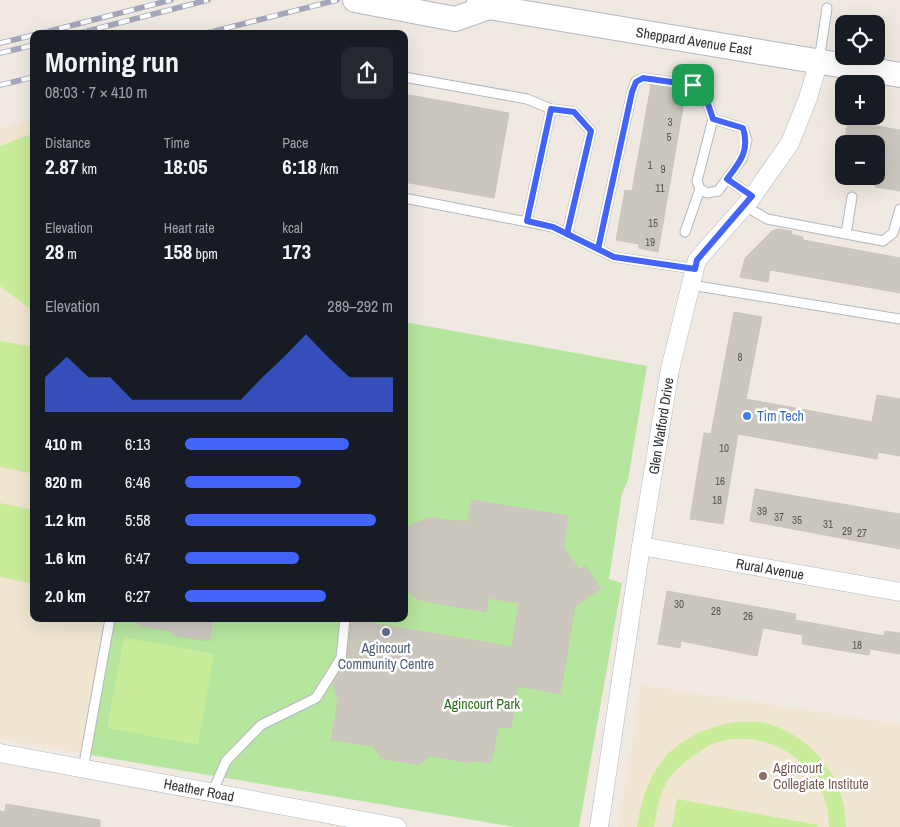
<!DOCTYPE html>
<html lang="en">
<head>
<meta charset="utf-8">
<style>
  :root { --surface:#171b24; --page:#242831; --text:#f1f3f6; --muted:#9ea1a6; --accent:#4264fb }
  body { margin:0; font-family:"Archivo Narrow",sans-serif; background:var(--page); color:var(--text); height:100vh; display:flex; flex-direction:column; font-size:19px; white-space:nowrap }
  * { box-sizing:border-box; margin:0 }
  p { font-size:16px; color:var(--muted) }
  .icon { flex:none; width:28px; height:28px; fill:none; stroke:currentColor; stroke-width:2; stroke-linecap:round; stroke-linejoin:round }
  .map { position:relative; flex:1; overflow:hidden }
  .sheet { position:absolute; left:30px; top:30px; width:378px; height:592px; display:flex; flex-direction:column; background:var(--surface); border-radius:10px; box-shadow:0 5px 20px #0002 }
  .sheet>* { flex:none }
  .fabs { position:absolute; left:835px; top:15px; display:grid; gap:10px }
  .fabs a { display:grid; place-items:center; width:50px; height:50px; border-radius:10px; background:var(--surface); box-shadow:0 5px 20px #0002; font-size:25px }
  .pin { position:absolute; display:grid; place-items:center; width:42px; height:42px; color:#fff; margin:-21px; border-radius:10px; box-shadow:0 2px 8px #0006 }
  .round { display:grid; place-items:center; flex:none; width:52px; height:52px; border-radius:10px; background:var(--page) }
  .headline { display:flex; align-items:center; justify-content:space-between; height:85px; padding:0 15px }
  h1 { font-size:28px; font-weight:700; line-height:38px }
  .metrics { display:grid; grid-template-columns:repeat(3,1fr); gap:8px; height:85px; padding:5px 15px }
  .metrics div { display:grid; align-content:center }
  .metrics b { font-size:21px; font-weight:700 }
  .metrics small { font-size:14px; font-weight:400 }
  .metrics p { font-size:14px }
  .chart { height:140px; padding:10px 15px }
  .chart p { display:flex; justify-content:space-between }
  .chart svg { width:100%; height:90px; margin-top:5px; fill:var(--accent); opacity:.7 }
  ul { padding:0 15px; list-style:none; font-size:16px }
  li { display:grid; grid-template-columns:80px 60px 1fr; align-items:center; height:38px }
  li i { height:12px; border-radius:6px; background:var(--accent) }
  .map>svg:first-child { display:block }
</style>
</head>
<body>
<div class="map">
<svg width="900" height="827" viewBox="0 0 900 827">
  <rect width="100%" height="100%" fill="#efe9e1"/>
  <path fill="#f0e6d1" d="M34 119V619H108L85 754 0 739V128Z
    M641 685 900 724V827H618Z"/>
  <path fill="#b6e59e" d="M404 322 647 366 628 480 622 493 609 579 622 583 579 827H514L85 754 108 619H404Z"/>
  <path fill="#c9ec9a" d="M34 133V312L0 286V146Z
    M0 341 34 347V474L0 467Z
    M0 503 34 510V557L30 583 0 577Z
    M124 637 214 654 198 745 107 728Z
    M734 722C744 722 755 721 765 723 812 735 846 779 846 827H829C830 767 769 723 712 744 707 746 701 751 696 754 686 761 675 769 668 780 659 794 657 811 654 827H637C647 765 672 735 734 722Z
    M677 799 818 825 817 827H672Z"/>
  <path fill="#cbc7bf" stroke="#cbc5ba" d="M651 85 686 90 658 252 639 248V244L616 240 625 190 632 191Z
    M404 94 509 113 494 198 404 182Z
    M848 121 900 130V191L875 187 876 144H844Z
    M778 229 792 231 791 234 803 237V240L900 258V293L770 270 768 282 740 277 745 258 772 231Z
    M734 312 762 317 746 399 872 422 877 395 900 399V456L878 452 877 459 738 434 723 524 690 519 704 433 711 434Z
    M755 489 900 514V549L750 521Z
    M472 500 568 516 563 547 580 570 585 566 601 588 575 606 560 694 518 686 511 728 498 727 493 756 490 761 486 763 473 760 472 763 430 756 419 765 381 758 373 746 331 740 338 702 333 683 347 659 351 620 512 647 519 603 488 598 486 612 428 602 418 599 404 588V531L411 525 430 518 468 522Z
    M667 591 796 614 795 620 884 636 885 631 900 633V654L870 649 869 655 802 644 803 635 763 628 757 656 681 641 680 648 658 644Z
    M139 619H213L209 641 172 635V631L138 626Z
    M6 804 100 820V827H0V811L5 812Z"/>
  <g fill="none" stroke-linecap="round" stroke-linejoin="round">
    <defs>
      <path id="service" d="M819 61 827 8
        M404 77 527 99 551 109 527 221
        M551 109 574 112 591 131 567 234
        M727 179 752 196
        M404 198 553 227 614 257 695 269
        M745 206 767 219 883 241 893 233 900 209
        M685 232 700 189
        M846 234 852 197
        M598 249 632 92 636 81 643 78 693 85 707 101 713 119 697 181 700 189 707 193 718 191 742 159 747 140 743 128 713 119
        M691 285 900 319
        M83 769 110 619
        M212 793 226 761 261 725 316 698 341 658 345 619"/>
      <path id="minor" d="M641 546 900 592
        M0 753 397 827
        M599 827 641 546 670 369 697 260 750 200 790 143 808 98 819 61"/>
      <path id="secondary" d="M355 0 455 19 489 7
        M479 0 489 7 900 75"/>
    </defs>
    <use href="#service" stroke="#b4b7c1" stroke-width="11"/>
    <use href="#minor" stroke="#b4b7c1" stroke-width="19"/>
    <use href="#secondary" stroke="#b4b7c1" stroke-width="26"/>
    <use href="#service" stroke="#fff" stroke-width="9"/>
    <use href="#minor" stroke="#fff" stroke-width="18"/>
    <use href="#secondary" stroke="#fff" stroke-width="24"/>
    <defs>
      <path id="rail" d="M38 34 171 0
        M76 34 208 0
        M203 34 337 0
        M0 43 34 35
        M0 53 34 45
        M0 85 34 77"/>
    </defs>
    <use href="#rail" stroke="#a3a6b8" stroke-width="5.5"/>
    <use href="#rail" stroke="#fff" stroke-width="4" stroke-dasharray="11" stroke-linecap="butt"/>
  </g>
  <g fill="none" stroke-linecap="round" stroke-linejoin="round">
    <defs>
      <path id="route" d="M693 85 643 78 636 82 632 92 598 249 567 234 591 131 574 112 551 109 527 221 553 227 614 257 695 269 697 260 752 196 727 179C740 162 750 151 743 128L713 119 707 101 693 85"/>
    </defs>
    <use href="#route" stroke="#fff" stroke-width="10"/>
    <use href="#route" stroke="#4264fb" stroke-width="6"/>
  </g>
  <circle fill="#3f7fe0" stroke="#fff" stroke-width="2" cx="747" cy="416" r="5"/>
  <circle fill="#5c6f8a" stroke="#fff" stroke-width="2" cx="386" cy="632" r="5"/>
  <circle fill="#8d6e63" stroke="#fff" stroke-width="2" cx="763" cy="776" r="5"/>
  <g text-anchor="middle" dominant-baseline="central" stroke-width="5" stroke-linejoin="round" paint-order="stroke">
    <g font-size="11" fill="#555452">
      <text x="670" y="122">3</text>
      <text x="669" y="137">5</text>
      <text x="650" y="165">1</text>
      <text x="663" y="169">9</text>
      <text x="660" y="188">11</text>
      <text x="653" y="223">15</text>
      <text x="650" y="242">19</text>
      <text x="740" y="357">8</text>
      <text x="724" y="448">10</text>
      <text x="720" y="481">16</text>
      <text x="717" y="500">18</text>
      <text x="762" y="511">39</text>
      <text x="779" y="517">37</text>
      <text x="797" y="520">35</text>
      <text x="828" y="524">31</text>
      <text x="847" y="531">29</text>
      <text x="862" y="533">27</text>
      <text x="679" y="604">30</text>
      <text x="716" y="611">28</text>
      <text x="748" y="616">26</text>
      <text x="857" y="645">18</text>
    </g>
    <g font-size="14" fill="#2e2e2e" stroke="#fff">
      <text transform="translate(694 41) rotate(9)">Sheppard Avenue East</text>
      <text transform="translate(661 426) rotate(-81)">Glen Watford Drive</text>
      <text transform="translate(770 569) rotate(10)">Rural Avenue</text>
      <text transform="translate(199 790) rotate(11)">Heather Road</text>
    </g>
    <g font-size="14" fill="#366cbe" stroke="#fff" text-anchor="start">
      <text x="757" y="416">Tim Tech</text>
    </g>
    <g font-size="14" fill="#4e5e75" stroke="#fff">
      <text x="386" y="648">Agincourt<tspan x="386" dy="16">Community Centre</tspan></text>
    </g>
    <g font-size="14" fill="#2c6e1b" stroke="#fff">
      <text x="482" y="704">Agincourt Park</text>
    </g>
    <g font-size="14" fill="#785e54" stroke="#fff" text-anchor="start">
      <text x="773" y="768">Agincourt<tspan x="773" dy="16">Collegiate Institute</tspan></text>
    </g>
  </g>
</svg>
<div class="fabs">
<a><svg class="icon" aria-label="locate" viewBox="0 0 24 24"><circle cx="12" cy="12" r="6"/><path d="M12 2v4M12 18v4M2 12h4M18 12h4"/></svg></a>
<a>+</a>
<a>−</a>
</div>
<div class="pin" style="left:693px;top:85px;background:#1e9e55"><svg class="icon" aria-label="arrive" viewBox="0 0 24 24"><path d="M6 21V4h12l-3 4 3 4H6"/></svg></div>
<section class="sheet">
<div class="headline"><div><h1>Morning run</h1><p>08:03 · 7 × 410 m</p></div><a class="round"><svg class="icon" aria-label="share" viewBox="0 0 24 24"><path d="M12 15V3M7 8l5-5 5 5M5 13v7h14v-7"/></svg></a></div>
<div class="metrics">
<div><p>Distance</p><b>2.87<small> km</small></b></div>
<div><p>Time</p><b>18:05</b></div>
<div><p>Pace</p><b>6:18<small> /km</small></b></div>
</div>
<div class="metrics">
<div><p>Elevation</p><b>28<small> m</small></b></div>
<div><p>Heart rate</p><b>158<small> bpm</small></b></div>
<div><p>kcal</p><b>173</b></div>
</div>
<div class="chart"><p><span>Elevation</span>289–292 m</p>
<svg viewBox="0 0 160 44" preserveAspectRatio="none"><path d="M0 44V27L10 17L20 27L30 27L40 38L50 38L60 38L70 38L80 38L90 38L100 27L110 17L120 6L130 17L140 27L150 27L160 27V44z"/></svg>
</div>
<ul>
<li><b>410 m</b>6:13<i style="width:79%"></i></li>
<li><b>820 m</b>6:46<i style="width:56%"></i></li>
<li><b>1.2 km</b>5:58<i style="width:92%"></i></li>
<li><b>1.6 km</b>6:47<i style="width:55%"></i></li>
<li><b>2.0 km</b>6:27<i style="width:68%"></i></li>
</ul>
</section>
</div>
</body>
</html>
